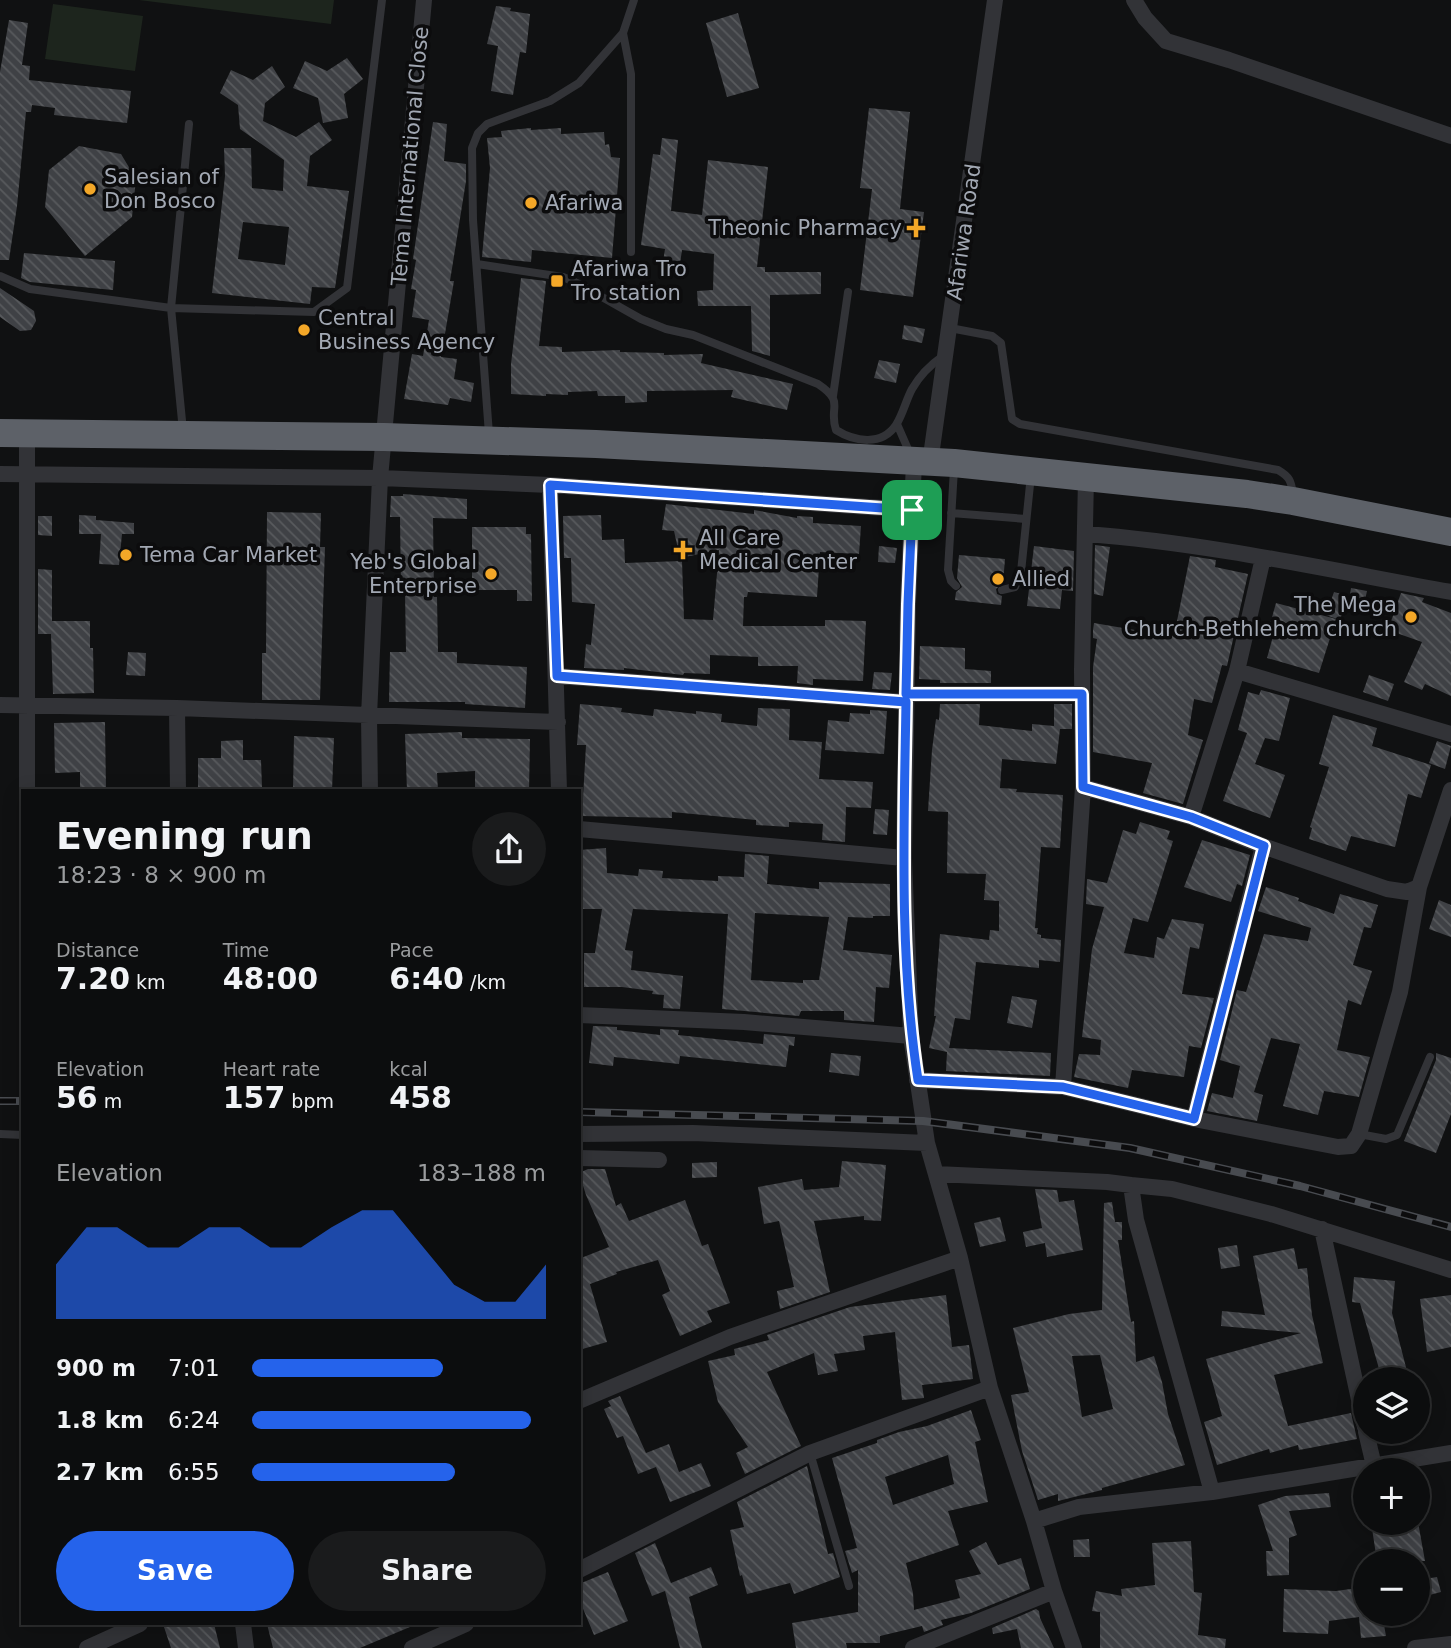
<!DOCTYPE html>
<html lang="en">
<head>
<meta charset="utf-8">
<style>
  :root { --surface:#0c0d0e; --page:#1a1b1c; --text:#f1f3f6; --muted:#9a9c9e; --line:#2c2d2e; --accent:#2563eb }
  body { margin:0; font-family:"DejaVu Sans",sans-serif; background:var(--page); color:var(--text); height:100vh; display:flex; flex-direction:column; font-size:26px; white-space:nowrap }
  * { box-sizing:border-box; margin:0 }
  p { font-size:23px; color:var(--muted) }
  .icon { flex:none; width:38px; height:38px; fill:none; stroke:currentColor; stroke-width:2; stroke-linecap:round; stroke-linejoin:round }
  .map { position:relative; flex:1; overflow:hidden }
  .side { position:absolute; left:21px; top:789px; width:560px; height:836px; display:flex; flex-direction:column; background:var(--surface); border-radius:0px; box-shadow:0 4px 18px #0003,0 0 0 2px var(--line) }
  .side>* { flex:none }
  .buttons { position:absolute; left:1353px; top:1367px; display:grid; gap:14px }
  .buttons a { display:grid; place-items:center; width:77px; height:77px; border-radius:50%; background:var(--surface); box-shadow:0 4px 18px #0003,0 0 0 2px var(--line); font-size:35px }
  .pin { position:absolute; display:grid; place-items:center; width:60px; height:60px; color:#fff; margin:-30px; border-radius:14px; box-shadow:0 4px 10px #0006 }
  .round { display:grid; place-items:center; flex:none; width:74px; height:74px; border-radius:37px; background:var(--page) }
  .headline { display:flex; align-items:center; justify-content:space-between; height:119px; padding:0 35px }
  h1 { font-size:38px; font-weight:600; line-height:52px }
  .stats { display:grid; grid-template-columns:repeat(3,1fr); gap:10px; height:119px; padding:7px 35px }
  .stats div { display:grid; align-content:center }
  .stats b { font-size:30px; font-weight:600 }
  .stats small { font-size:19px; font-weight:400 }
  .stats p { font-size:19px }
  .chart { height:196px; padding:14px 35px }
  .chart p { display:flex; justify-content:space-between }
  .chart svg { width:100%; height:126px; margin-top:7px; fill:var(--accent); opacity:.7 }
  .action { display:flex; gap:14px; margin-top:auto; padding:14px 35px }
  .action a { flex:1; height:80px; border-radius:42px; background:var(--accent); color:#fff; font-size:28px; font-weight:600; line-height:80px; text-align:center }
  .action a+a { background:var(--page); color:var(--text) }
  ul { padding:0 35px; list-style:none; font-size:23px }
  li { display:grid; grid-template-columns:112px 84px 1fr; align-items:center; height:52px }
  li i { height:18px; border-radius:9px; background:var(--accent) }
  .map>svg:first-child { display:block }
</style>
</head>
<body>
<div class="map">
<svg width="1451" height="1648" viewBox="0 0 1451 1648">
  <defs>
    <pattern id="building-back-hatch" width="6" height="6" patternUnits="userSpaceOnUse" patternTransform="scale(1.75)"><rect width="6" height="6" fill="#3f4145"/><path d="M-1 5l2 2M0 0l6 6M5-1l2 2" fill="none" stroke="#585a5d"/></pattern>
  </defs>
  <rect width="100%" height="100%" fill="#101112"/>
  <path fill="#1d251d" d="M139 0H334L331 24Z
    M53 4 143 16 135 71 45 59Z"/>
  <path fill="url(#building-back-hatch)" fill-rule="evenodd" d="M496 6 511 8 510 11 530 14 526 53 520 52 513 95 491 91 498 46 487 44Z
    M738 13 759 88 727 97 706 23Z
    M9 20 28 23 22 65 30 66 29 80 131 91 127 123 54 115 55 108 32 105 31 112H26L17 206 9 260H0V72Z
    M347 58 363 79 344 94 348 118 323 123 318 98 293 88 305 61 327 71Z
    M272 66 285 87 265 103 263 121 296 137 319 122 332 140 310 156 307 186 349 191 335 288 312 287 310 304 212 293 225 176 224 148H251L252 188 283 191 284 160 240 129 238 105 220 93 231 70 253 80ZM243 222 289 227 285 265 238 259Z
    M869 108 910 112 900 209 924 212 913 297 860 290 872 189 860 188Z
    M433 122 447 124 444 161 466 164V181L450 281H454L441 357 457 359 454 379 474 383 471 402 450 398 448 405 404 399 412 354 423 356 429 320 412 317 416 290 411 289 416 260 413 259Z
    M531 128V130L561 128V134L604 132 605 145 609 144 611 157 620 158 612 258 532 250 531 262 482 257 490 168 487 138 502 137 501 131Z
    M662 138 678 140 671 211 702 215 708 160 768 167 757 267H765V272H821V294L770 295V356L752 351 751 306H698L697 291 713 290 714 254 682 250 680 264 663 262 665 249 641 245 653 154 660 155Z
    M79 146 121 154 136 179 132 217 85 256 45 207 49 170Z
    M24 253 115 261 113 290 30 282 21 278Z
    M521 278 546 281 539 346 562 347V352L620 350V352L664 353V355L703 354 701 363 793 384 787 410 731 397 733 390 647 391V402L625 403V396H598L597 391 568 392V395L546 394V396L511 394V364Z
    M0 288 34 311 36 321 31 330 20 331 0 317Z
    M904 325 925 329 922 343 902 339Z
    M879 360 900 364 896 383 874 378Z
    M403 494 467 499V519L433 518 434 597H437L438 652H457V663L527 667 525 708 465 704V702H389L390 652H406L405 592H401L400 517H390L391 496H403Z
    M666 504 754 514V510L797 518V516L813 517V523L861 526 859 554 820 552 817 597 748 592 747 597H744L743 626H825V620L866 621 863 681 813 679V685L797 683 798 666H758V657L710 655V674L684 673 683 675 624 668V670L584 668 586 644 591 645 595 604 572 602 571 558H564L563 516 601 515 602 540 624 539 625 563 682 561 684 619 713 620 719 550 680 558 674 531 662 530Z
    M267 512 321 513 320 547H325L320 700H262V653H266Z
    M79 515 96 516V520L134 523V534H122L119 565 99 564 101 534H79Z
    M38 516H52V536L38 535Z
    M472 527H526V534H531L532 601H517V590H472Z
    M1095 545 1110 547 1103 596 1094 594Z
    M879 546 897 548 895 563 878 562Z
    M1034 546 1074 551 1073 591 1062 590 1060 609 1027 606Z
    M959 555 1005 559 1003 583 996 589 997 594 1002 596 1001 605 955 600 956 592 962 587 957 578Z
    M1190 556 1216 560 1215 567 1248 574 1227 666 1222 665 1212 703 1194 699 1188 735 1203 740 1183 804 1143 793 1152 763 1093 752V667L1097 639 1093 638V630L1094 623 1152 633 1153 630 1174 636Z
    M38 569 52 570V621H90V648H93L94 693 53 694 51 634H38Z
    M1351 588 1367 591 1363 609 1348 607Z
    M1334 592 1348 596 1340 620 1326 615Z
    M1401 593 1424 598 1422 602 1451 613V696L1425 684 1422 690 1404 682 1422 642 1388 630Z
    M1276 603 1336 619 1319 673 1267 658 1275 629 1269 628Z
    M920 646 965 648V669L991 671V683H940V680L919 679Z
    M128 652 146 653 145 676 126 675Z
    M874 672 892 673 890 690 872 689Z
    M1369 675 1394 684 1388 701 1363 692Z
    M1261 690 1290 698 1279 741 1265 738 1255 764 1285 775 1270 818 1223 801 1247 733 1238 730 1248 692 1259 695Z
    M580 704 622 708 621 712 653 716 654 709 696 714V711L722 714 721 722 757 726 758 708 790 709 789 740 822 742 819 779 873 782 871 808 846 807 845 842 822 840 823 824 789 822V827L756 825V820L672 812V818L582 816 586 745H577Z
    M940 704H980L979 725 1032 731V724L1054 726V704H1072V729H1060L1056 764 1002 759 1000 788 1017 789 1016 792 1063 795 1060 848 1041 847 1035 928H1038L1037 934 1041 935V938L1061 940 1060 962 1039 960V968L976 962 970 1020 955 1018 949 1048 1051 1053 1050 1076 946 1071 947 1052 929 1048 936 1016H934L940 934 989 940 990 930 999 931V901L984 900 986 874 947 873 948 812 928 811 932 750 936 719 939 720Z
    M870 710 887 711 884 754 825 750 828 720 849 722 850 713 870 714Z
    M1333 715 1377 728 1372 746 1431 765 1421 798 1408 794 1395 847 1351 836 1346 851 1309 839 1312 828 1310 827 1329 767 1319 764Z
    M105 722 106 791H80V772L55 773 54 723Z
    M462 732V738L530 739 529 791H475V771L437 773 438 791H407L405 734Z
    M294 736 334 738 332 791H293Z
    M243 740V760H261L262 787 244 788 245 791 198 790V758H221V741Z
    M1437 741 1451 746 1445 769 1429 763Z
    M875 809 889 810 887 835 873 834Z
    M1140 822 1170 831 1167 839 1173 841 1148 922 1133 918 1124 953 1154 958 1157 937 1164 939 1172 919 1204 924 1199 949 1190 947 1182 994 1214 998 1201 1048 1189 1046 1184 1077 1132 1070 1128 1088 1074 1077 1079 1054 1100 1055 1101 1040 1082 1037 1092 949 1104 907 1086 904 1087 879 1107 883 1123 830 1136 834Z
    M1202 840 1250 855 1242 886 1237 884 1231 902 1184 887Z
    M606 848 607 873 638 876 639 869 663 871 662 878 718 881V876L744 877 745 854 769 856 767 884 819 889V882L890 884V916H873V918L848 917 843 950 892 955 889 988 876 987 874 1022 844 1020V1011H801L799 1016 722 1009 728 914 633 909 625 950 633 951 631 970 683 976 680 1009 663 1008 664 995 652 994 653 991 622 987H584V953H595L602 909H579V850ZM755 913 829 917 819 980H803V983L751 980Z
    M1266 887 1299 898 1298 901 1334 914 1340 894 1378 905 1371 928 1364 927 1353 965 1372 971 1361 1005 1348 1000 1337 1050 1370 1057 1359 1097 1324 1091 1318 1115 1283 1106 1300 1044 1271 1038 1254 1092 1263 1095 1257 1121 1207 1111 1212 1093 1233 1098 1240 1066 1220 1060 1237 990 1246 992 1264 934 1308 941 1311 928 1258 911Z
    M1439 900 1451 905V937L1429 929Z
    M1012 996 1037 1000 1032 1028 1007 1023Z
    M593 1026 617 1027V1030L660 1035V1029L679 1030 678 1035 763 1044 764 1034 795 1037 794 1046 789 1045 786 1067 680 1056 679 1064 614 1057 613 1066 589 1063Z
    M831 1053 861 1056 859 1076 829 1072Z
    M1436 1053 1451 1058V1114L1436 1153 1404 1141 1436 1060Z
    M842 1161 886 1165 881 1221 864 1220V1216L814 1221 830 1292 780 1309 777 1291 794 1287 779 1221 764 1224 758 1187 802 1179 804 1190 839 1187Z
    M717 1162V1177L692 1178V1163Z
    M588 1169H605L616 1206 621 1203 629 1221 685 1200 702 1246 708 1244 730 1303 707 1311 712 1322 680 1336 662 1295 670 1291 658 1260 616 1272 617 1274 590 1284 589 1281 607 1342 579 1350V1262H582L581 1258 609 1247 586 1195 579 1173Z
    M1035 1189 1057 1190 1059 1202 1074 1200 1083 1250 1047 1257 1045 1243 1026 1247 1023 1232 1042 1228Z
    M1112 1202 1115 1222H1122V1240H1118L1131 1322 1134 1321 1136 1362 1154 1356 1162 1382 1168 1414 1185 1465 1102 1488V1490L1058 1501V1494L1038 1500 1022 1451 1011 1395 1029 1392 1013 1328 1069 1314 1102 1310 1104 1203ZM1100 1355 1113 1409 1082 1417 1072 1356Z
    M1000 1217 1006 1241 980 1247 974 1223Z
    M1237 1245 1240 1266 1221 1269 1218 1248Z
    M1294 1248 1298 1269 1307 1268 1312 1315 1323 1363 1274 1375 1288 1426 1351 1413 1357 1439 1299 1450 1298 1445 1270 1453 1269 1449 1217 1465 1204 1422 1222 1416 1206 1359 1301 1333 1221 1326 1222 1311 1265 1315 1253 1256Z
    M1354 1277 1395 1281 1392 1313 1409 1379H1382L1360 1303 1352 1302Z
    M946 1295 952 1347 969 1345 973 1379 922 1385 924 1398 902 1400 895 1332 863 1336 865 1350 834 1354 838 1371 818 1375 814 1353 767 1372 801 1446 745 1474 736 1453 748 1447 718 1402 708 1361 735 1355 734 1349 769 1340 767 1335 850 1307Z
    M1451 1295V1347L1427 1352 1420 1299Z
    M620 1396 646 1453 669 1444 679 1472 701 1463 711 1486 670 1502 656 1467 638 1474 623 1436 617 1438 604 1409 611 1406 608 1401Z
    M971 1410 981 1440 975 1442 988 1502 948 1511 959 1545 906 1563 913 1593 914 1610 960 1598 955 1580 981 1574 969 1551 986 1542 998 1565 1021 1558 1030 1589 971 1613 941 1620 943 1625 924 1632 922 1626 880 1636V1643H846L847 1648H796L792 1623 858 1612V1570L852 1573 845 1551 857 1548 832 1458 877 1443V1440L899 1432 927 1426ZM948 1455 954 1484 893 1505 885 1477Z
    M807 1466 828 1554 833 1553 840 1577 794 1594 790 1583 747 1594 742 1575 740 1576 730 1530 744 1527 737 1502Z
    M1329 1493 1331 1507 1289 1511 1297 1535 1289 1538V1575L1267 1576 1266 1551H1273L1258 1505 1285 1496Z
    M1371 1522H1418L1425 1561H1377Z
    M1089 1539 1090 1557H1074L1073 1540Z
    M1191 1541 1194 1592 1202 1593 1198 1635 1226 1639 1225 1648H1100V1612L1092 1611 1096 1591 1122 1596 1121 1589 1155 1585 1152 1543Z
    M655 1543 671 1583 711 1567 718 1585 689 1597 702 1648H680L665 1591 652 1596 635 1553Z
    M608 1572 628 1621 594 1635 579 1599V1584Z
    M1437 1577 1441 1592 1418 1598V1580Z
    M1365 1587V1614H1382L1386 1636 1361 1638 1359 1617 1329 1621 1328 1634 1283 1632 1284 1589 1336 1591Z
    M1036 1609 1039 1611 1040 1618 1054 1648H1021L1017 1629 993 1634 992 1628Z
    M163 1624H214L220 1648H171Z
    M267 1624H417L360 1648H273Z"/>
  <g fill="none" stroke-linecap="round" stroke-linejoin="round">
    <path stroke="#323337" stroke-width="8" d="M623 33 631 74V252
      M477 264 563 277 579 284 641 319 666 329 693 335 818 384C846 403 828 406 836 430 855 442 882 446 896 425 903 414 906 400 912 389 920 375 930 365 943 356
      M0 276 30 289 171 308 314 312 347 288 382 0
      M950 328 992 336 1001 343 1012 419 1020 424 1278 470C1290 477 1291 481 1293 494
      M833 396 848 292
      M897 424 911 456
      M183 431 171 308 189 124
      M489 434 473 220 472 148 478 133 487 124 550 101 579 83 623 33 634 0
      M954 469 948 570 951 581 956 586
      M951 513 1026 519
      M1002 590 1015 587 1021 572 1031 475
      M0 1134 23 1135
      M1359 1134 1386 1139 1397 1135 1430 1057
      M810 1453 849 1586"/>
    <path stroke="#323337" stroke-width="16" d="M1134 0 1145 18 1166 41 1229 60 1451 136
      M914 462 908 604 904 858 911 1036 927 1143 960 1258 990 1388 1034 1521 1054 1591 1074 1648
      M930 463 995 0
      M0 474 380 478 424 0
      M1085 534C1208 543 1329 570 1451 592
      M1237 671 1451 734
      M557 676 906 702
      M906 694H1082
      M0 705 177 708 558 722
      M177 708 178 791
      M1083 787 1191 817 1263 846 1387 889 1407 892 1419 887 1451 790
      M27 791V434
      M370 791 369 716 380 478 550 485
      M559 791 550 485 912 510
      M1191 817 1237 671 1263 558
      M579 829 904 858
      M579 1015 744 1022 911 1036
      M917 1080 1063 1087 1194 1119 1338 1147 1351 1146 1359 1134 1400 992 1419 887
      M1063 1087 1083 787 1082 670 1086 478
      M1194 1119 1263 846
      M579 1134 693 1133 927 1143
      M579 1158 659 1160
      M936 1174 1107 1182 1131 1185 1136 1220 1212 1492 1079 1507 1034 1521
      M1131 1185 1172 1189 1271 1214 1451 1270
      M1322 1229 1365 1427
      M579 1401 730 1337 960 1258
      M1366 1432 1374 1466
      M1212 1492 1451 1453
      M579 1570 810 1453 990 1388
      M243 1624 246 1648
      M87 1648 140 1624
      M412 1648 466 1624
      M913 1648 1054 1591
      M1415 1648 1451 1644"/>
    <path stroke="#5d6168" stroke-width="28" d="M0 433 384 437 596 444 954 463 1247 494 1293 501 1451 532"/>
    <defs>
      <path id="rail" d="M0 1101H23
        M579 1112 923 1121 1130 1148 1300 1186 1451 1227"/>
    </defs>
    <use href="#rail" stroke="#484b50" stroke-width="8"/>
    <use href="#rail" stroke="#0c0c0d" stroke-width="5" stroke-dasharray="16" stroke-linecap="butt"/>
  </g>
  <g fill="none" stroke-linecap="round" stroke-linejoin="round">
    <defs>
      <path id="route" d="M550 485 912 510 908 604 906 694H1082L1083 787 1191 817 1264 846 1194 1119 1063 1087 918 1080C899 957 904 826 906 702L557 676Z"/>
    </defs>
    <use href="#route" stroke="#fff" stroke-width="14"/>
    <use href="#route" stroke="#2563eb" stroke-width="9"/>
  </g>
  <g fill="#f3a728" stroke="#0c0c0d" stroke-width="2.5">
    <circle cx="90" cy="189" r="7"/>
    <circle cx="531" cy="203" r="7"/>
    <path d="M912.5 217.5h7v7h7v7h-7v7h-7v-7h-7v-7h7z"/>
    <rect x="550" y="274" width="14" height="14" rx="3.5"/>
    <circle cx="304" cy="330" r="7"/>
    <path d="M679.5 539.5h7v7h7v7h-7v7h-7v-7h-7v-7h7z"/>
    <circle cx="126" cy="555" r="7"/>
    <circle cx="491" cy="574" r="7"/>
    <circle cx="998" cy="579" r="7"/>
    <circle cx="1411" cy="617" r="7"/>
  </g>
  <g text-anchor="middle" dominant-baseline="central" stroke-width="7" stroke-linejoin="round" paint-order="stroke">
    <g font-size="21" fill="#a2a8b3" stroke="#0c0c0d">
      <text transform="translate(410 156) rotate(-85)">Tema International Close</text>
      <text transform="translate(964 232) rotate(-82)">Afariwa Road</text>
    </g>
    <g font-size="21" fill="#a2a8b3" stroke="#0c0c0d" text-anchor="start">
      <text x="104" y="177">Salesian of<tspan x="104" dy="24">Don Bosco</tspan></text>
      <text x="545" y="203">Afariwa</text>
      <text x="902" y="228" text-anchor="end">Theonic Pharmacy</text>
      <text x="571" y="269">Afariwa Tro<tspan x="571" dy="24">Tro station</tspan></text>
      <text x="318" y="318">Central<tspan x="318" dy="24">Business Agency</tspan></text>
      <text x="699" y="538">All Care<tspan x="699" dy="24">Medical Center</tspan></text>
      <text x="140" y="555">Tema Car Market</text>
      <text x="477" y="562" text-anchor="end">Yeb's Global<tspan x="477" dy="24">Enterprise</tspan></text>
      <text x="1012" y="579">Allied</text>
      <text x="1397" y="605" text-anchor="end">The Mega<tspan x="1397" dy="24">Church-Bethlehem church</tspan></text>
    </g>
  </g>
</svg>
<div class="buttons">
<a><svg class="icon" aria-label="layers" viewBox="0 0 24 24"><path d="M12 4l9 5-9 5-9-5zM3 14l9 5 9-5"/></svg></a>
<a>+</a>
<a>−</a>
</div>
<div class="pin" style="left:912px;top:510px;background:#1e9e55"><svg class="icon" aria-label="arrive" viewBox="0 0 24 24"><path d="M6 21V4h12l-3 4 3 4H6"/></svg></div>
<section class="side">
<div class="headline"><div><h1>Evening run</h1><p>18:23 · 8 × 900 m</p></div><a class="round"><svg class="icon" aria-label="share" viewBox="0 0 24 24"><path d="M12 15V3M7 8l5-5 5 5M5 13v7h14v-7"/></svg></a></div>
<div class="stats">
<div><p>Distance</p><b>7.20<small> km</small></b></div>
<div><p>Time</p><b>48:00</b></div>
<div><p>Pace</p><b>6:40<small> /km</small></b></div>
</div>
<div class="stats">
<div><p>Elevation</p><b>56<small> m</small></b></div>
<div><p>Heart rate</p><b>157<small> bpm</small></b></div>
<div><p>kcal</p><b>458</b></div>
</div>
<div class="chart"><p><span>Elevation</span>183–188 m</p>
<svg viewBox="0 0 160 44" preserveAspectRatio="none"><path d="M0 44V25L10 12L20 12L30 19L40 19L50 12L60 12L70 19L80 19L90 12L100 6L110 6L120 19L130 32L140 38L150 38L160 25V44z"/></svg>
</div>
<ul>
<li><b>900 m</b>7:01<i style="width:65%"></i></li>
<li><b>1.8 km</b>6:24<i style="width:95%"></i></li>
<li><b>2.7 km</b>6:55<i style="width:69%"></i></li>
</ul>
<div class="action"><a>Save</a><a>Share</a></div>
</section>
</div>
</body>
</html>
